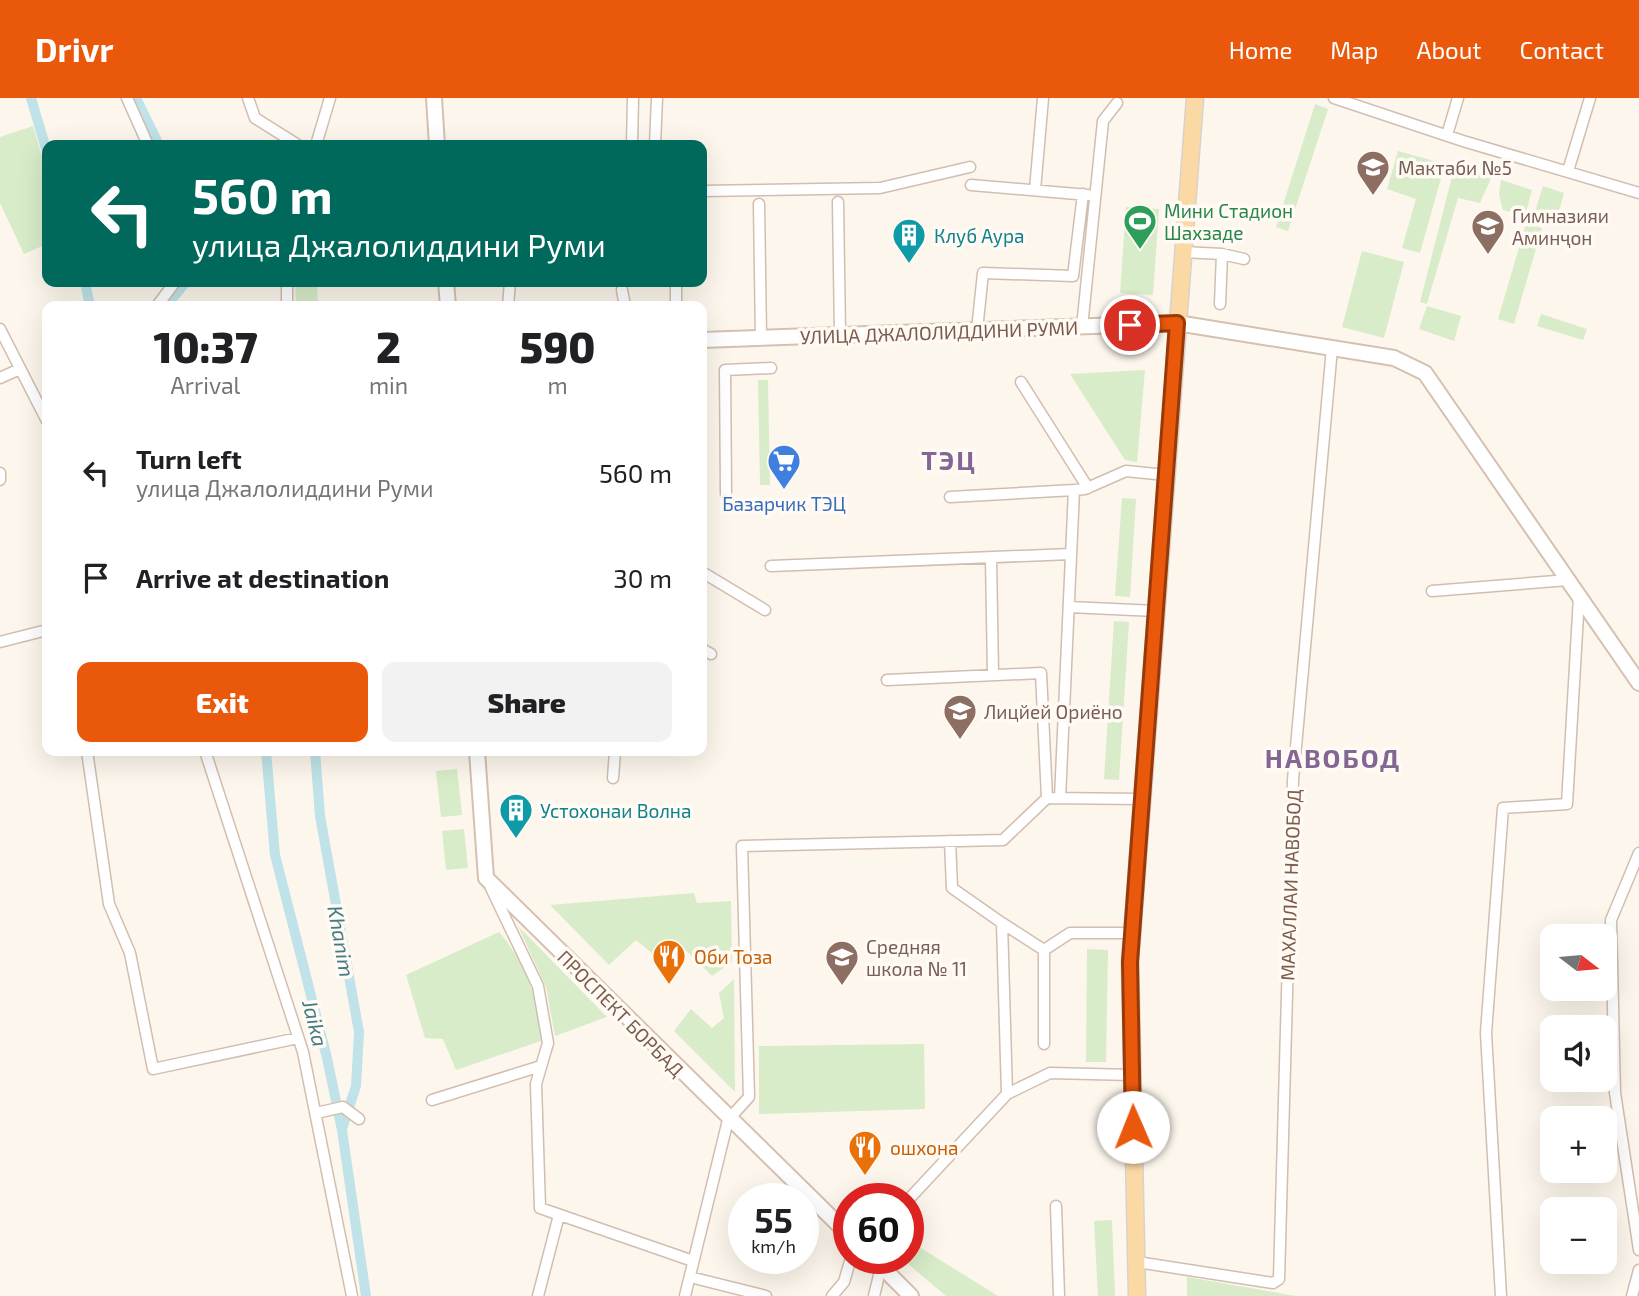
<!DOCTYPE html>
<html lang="en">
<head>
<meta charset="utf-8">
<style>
	body { margin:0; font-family:"Exo 2",sans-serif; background:#f2f2f2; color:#202124; height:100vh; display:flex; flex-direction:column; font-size:26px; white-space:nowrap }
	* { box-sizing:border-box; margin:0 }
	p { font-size:23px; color:#757577 }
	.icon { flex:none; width:38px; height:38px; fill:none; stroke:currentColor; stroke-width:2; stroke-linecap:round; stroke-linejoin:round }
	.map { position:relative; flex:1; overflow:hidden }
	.drawer { position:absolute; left:42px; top:203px; width:665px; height:455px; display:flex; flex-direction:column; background:#fff; border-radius:14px; box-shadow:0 7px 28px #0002 }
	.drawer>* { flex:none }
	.banner { position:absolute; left:42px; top:42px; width:665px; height:147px; border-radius:14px; box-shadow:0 7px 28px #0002; background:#00695c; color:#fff; overflow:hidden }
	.needle { width:46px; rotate:106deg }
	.tools { position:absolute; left:1540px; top:826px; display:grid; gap:14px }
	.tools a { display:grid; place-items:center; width:77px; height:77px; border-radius:14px; background:#fff; box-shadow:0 7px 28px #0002; font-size:35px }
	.speed { position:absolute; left:728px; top:1085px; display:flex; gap:14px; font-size:35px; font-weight:700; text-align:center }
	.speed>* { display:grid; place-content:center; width:91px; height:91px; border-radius:50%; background:#fff; box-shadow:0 7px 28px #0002; line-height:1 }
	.speed small { font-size:18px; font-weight:400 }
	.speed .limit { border:10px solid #d22; background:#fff; color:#111 }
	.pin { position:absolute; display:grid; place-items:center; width:60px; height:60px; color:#fff; margin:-30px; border:4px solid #fff; border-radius:50%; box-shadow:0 2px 7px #0007 }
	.me { position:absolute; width:77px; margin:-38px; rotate:359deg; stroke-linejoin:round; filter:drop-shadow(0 0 5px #0008) }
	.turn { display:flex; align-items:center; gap:24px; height:147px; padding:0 35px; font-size:32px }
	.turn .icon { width:91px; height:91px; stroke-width:2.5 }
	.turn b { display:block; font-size:49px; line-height:60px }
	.eta { display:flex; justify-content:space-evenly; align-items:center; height:119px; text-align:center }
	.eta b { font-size:42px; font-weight:800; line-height:49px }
	.button { display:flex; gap:14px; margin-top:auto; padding:14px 35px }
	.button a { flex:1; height:80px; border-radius:14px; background:#ea580c; color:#fff; font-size:28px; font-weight:800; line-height:80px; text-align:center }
	.button a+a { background:#f2f2f2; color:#202124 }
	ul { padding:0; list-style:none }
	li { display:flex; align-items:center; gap:21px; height:105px; padding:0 35px }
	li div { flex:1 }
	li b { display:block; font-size:26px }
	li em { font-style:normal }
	header { display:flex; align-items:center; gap:42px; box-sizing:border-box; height:98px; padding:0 35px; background:#ea580c; color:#fff }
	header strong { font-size:33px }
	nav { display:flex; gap:38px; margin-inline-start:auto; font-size:24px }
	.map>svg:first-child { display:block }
	.green { fill:#d8ecc9 }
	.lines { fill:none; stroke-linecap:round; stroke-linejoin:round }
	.canal { stroke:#bfe3e8; stroke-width:10 }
	.street-casing { stroke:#d1beb0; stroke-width:13 }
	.secondary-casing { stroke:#d6c0b0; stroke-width:18 }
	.primary-casing { stroke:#dad1cd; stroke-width:19 }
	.street { stroke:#fff; stroke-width:10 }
	.secondary { stroke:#fff; stroke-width:14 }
	.primary { stroke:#fbd9a5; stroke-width:16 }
	.route-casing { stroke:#983908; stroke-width:18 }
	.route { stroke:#ea580c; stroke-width:12 }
	.labels { text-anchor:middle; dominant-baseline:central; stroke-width:7; stroke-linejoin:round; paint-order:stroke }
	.education-label { font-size:19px; fill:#785e54; stroke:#fffaf3; text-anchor:start }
	.leisure-label { font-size:19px; fill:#27864d; stroke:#fffaf3; text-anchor:start }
	.culture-label { font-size:19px; fill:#0d838f; stroke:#fffaf3; text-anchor:start }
	.street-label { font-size:19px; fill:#7a5c4d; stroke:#fffaf3 }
	.shop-label { font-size:19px; fill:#366cbe; stroke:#fffaf3 }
	.food-label { font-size:19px; fill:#c56008; stroke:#fffaf3; text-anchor:start }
	.water-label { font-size:21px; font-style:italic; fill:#437c86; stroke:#fffaf3 }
	.district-label { font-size:26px; font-weight:bold; letter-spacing:2px; fill:#846695; stroke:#fffaf3 }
</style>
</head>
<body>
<header>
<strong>Drivr</strong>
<nav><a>Home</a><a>Map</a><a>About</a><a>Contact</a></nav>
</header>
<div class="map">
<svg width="1639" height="1198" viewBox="0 0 1639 1198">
	<rect width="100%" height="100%" fill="#fdf6ec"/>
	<path class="green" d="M1315 6 1328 11 1288 133 1276 129Z
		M33 28 47 75V146L24 156 0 105V39Z
		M1398 53 1445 66 1420 155 1402 150 1416 101 1387 91Z
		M1455 67 1491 80 1480 105 1458 100 1427 206 1420 204Z
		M1501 82 1532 92 1525 118 1503 112 1499 96Z
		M1543 88 1564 95 1555 127 1533 120Z
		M1126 109 1159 111 1153 197 1120 195Z
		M1526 126 1542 130 1514 226 1498 221Z
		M1362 153 1404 164 1384 240 1342 229Z
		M295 184H317L318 208H296Z
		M1427 208 1461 218 1454 243 1419 231Z
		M1541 216 1587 231 1583 242 1537 228Z
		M1145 272 1137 364 1125 362 1070 276Z
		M768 282 770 387H760L758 282Z
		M1122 400 1136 401 1130 499 1115 498Z
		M1114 523 1129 524 1119 682 1104 681Z
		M457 671 462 717 441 719 436 673Z
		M464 731 468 770 446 772 442 733Z
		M694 795 697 805 731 803 732 864 712 878 675 842 654 857 636 842 609 867 550 807Z
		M518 828 607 919 555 938 546 889Z
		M499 834C527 867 537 900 544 942L456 972 443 941 425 940 406 877Z
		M1087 851 1108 852 1106 964H1086Z
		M734 881 735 994 674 933 691 911 712 930 724 920 719 895Z
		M924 946 925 1011 759 1016V948Z
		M1112 1122 1115 1198H1098L1094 1123Z
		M908 1142 998 1198H946L901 1160H908Z
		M1187 1179 1296 1198H1187Z"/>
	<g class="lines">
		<path class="canal" d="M31 0 47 54
			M136 0 159 47
			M85 184 90 208
			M166 208 186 184
			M266 653 275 757 327 960 342 1032 366 1198
			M315 653 320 718 359 934 356 988 342 1031"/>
		<defs>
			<path id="street" d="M127 0 148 47
				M248 0 255 20 298 47
				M1334 0 1463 43 1639 95
				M1447 37 1458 0
				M316 47 330 0
				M632 47 633 0
				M655 47 657 0
				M1568 73 1590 0
				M971 87 1088 97
				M1035 92 1043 0
				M702 93 880 90 970 69
				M838 104 840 237
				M759 106 761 240
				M1183 154 1222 156 1244 161
				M287 184V208
				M676 184V208
				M622 192 625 208
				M1220 206 1222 156
				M157 208 175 184
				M508 208 510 184
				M1082 229 1103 23 1117 5
				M0 231 47 323
				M977 232 983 175 1073 178 1083 96
				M0 280 20 271
				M1021 284 1088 390
				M0 375V382
				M726 396 725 272 771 270
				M950 399 1074 392
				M991 460 993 577
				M771 468 1071 456
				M702 474 765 512
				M1432 493 1568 482
				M1069 509 1156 513
				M0 544 47 532
				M702 551 711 556
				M887 582 1041 575 1047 700
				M87 653 109 806 130 855 153 971 298 940
				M205 653 303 954 352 1198
				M613 680 615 653
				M1060 700 1074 392 1085 391 1126 373 1166 377
				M1639 755 1611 822 1615 995 1639 1152
				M491 790 538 888 548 945 536 986 540 1110 693 1163
				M1002 825 1044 852V946
				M1044 852 1070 835H1132
				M1007 996 1050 975 1132 977
				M432 1002 541 968
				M316 1015 343 1009 359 1021
				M908 1102 1007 996 1002 825 952 790 950 743
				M1056 1108 1059 1198
				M1137 1164 1273 1185 1279 1181 1293 682 1332 250
				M690 1179 766 1198
				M538 1198 559 1117
				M685 1198 728 1022 749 999 742 748 1003 742 1047 700 1142 701
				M832 1198 844 1184 851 1160
				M874 1198 881 1169
				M1501 1198 1486 935 1503 710 1567 706 1579 499
				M1632 1198 1639 1172"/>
			<path id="secondary" d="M434 0 437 47
				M446 184 448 208
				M702 242 1177 225 1394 260 1425 275 1639 585
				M477 653 486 780 849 1137
				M873 1160 911 1198"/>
			<path id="primary" d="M1137 1198 1130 864 1195 0"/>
		</defs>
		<use href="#street" class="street-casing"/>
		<use href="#secondary" class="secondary-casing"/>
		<use href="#primary" class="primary-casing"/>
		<use href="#street" class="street"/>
		<use href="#secondary" class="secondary"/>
		<use href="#primary" class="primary"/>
	</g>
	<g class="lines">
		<defs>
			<path id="route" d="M1130 227 1177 225 1130 864 1133 1029"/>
		</defs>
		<use href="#route" class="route-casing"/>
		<use href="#route" class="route"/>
	</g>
	<defs>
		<symbol id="school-pin" viewBox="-11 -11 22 30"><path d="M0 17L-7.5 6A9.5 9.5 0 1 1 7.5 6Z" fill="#8d6e63" stroke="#fffaf3"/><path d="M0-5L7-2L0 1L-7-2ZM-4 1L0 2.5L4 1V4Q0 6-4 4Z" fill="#fff"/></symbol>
		<symbol id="stadium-pin" viewBox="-11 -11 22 30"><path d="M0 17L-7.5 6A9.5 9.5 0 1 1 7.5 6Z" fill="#2e9e5b" stroke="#fffaf3"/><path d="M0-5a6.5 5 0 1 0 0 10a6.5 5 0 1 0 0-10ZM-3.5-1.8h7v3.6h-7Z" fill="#fff"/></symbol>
		<symbol id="building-pin" viewBox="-11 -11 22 30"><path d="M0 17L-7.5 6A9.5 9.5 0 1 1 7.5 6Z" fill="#0f9aa8" stroke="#fffaf3"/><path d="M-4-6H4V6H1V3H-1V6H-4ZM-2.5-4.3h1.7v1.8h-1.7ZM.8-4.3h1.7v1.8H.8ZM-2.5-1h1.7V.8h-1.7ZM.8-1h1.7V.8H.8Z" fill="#fff"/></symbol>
		<symbol id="supermarket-pin" viewBox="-11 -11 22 30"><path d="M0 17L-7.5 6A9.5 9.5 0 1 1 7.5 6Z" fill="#3f7fe0" stroke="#fffaf3"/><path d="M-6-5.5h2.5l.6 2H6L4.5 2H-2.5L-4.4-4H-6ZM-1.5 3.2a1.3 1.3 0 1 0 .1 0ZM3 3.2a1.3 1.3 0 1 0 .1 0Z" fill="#fff"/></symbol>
		<symbol id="restaurant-pin" viewBox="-11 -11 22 30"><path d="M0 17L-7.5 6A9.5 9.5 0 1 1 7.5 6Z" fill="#e8710a" stroke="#fffaf3"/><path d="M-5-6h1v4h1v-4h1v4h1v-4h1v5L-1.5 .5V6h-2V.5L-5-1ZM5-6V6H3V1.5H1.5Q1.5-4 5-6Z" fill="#fff"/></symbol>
	</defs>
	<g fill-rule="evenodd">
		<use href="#school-pin" x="1354" y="50" width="38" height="52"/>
		<use href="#stadium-pin" x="1121" y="104" width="38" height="52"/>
		<use href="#school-pin" x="1469" y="109" width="38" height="52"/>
		<use href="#building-pin" x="890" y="118" width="38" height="52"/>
		<use href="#supermarket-pin" x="765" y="344" width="38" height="52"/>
		<use href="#school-pin" x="941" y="594" width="38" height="52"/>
		<use href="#building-pin" x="497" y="693" width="38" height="52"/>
		<use href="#restaurant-pin" x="650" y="839" width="38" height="52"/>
		<use href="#school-pin" x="823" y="840" width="38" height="52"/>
		<use href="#restaurant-pin" x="846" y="1030" width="38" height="52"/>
	</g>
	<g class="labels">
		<g class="education-label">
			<text x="1398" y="69">Мактаби №5</text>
			<text x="1512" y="117">Гимназияи<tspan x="1512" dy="22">Аминҷон</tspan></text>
			<text x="984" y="613">Лицйей Ориёно</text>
			<text x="866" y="848">Средняя<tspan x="866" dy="22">школа № 11</tspan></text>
		</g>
		<g class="leisure-label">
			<text x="1164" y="112">Мини Стадион<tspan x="1164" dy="22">Шахзаде</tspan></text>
		</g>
		<g class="culture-label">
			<text x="934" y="137">Клуб Аура</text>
			<text x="540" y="712">Устохонаи Волна</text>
		</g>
		<g class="street-label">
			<text transform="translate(939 234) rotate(-2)">УЛИЦА ДЖАЛОЛИДДИНИ РУМИ</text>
			<text transform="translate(1290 787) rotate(-88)">МАХАЛЛАИ НАВОБОД</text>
			<text transform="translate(621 915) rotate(45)">ПРОСПЕКТ БОРБАД</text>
		</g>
		<g class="shop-label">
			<text x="784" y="405">Базарчик ТЭЦ</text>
		</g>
		<g class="food-label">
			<text x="694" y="858">Оби Тоза</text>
			<text x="890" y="1049">ошхона</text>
		</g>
		<g class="water-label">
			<text transform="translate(342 843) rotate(80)">Khanim</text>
			<text transform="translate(316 925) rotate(76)">Jaika</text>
		</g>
		<g class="district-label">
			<text x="949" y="361">ТЭЦ</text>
			<text x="1333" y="659">НАВОБОД</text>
		</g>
	</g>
</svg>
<div class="tools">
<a><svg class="needle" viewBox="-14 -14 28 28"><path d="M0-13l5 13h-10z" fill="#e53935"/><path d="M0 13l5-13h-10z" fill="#757577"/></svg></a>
<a><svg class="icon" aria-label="sound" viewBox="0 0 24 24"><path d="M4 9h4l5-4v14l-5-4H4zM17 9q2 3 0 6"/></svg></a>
<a>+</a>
<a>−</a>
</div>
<div class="speed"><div>55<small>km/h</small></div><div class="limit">60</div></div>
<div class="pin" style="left:1130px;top:227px;background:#d93025"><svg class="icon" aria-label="arrive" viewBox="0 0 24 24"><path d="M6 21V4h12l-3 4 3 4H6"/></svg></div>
<svg class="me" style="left:1133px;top:1029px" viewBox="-20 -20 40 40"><circle r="19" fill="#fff"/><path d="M0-13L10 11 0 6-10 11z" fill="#ea580c"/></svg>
<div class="banner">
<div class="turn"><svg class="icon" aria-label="left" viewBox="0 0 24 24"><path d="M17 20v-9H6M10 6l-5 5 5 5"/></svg><div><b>560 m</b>улица Джалолиддини Руми</div></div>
</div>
<section class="drawer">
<div class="eta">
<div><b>10:37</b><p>Arrival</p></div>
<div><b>2</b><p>min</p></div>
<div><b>590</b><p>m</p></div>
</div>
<ul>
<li><svg class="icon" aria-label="left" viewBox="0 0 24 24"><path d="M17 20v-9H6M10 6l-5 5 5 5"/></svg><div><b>Turn left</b><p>улица Джалолиддини Руми</p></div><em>560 m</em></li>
<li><svg class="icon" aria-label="arrive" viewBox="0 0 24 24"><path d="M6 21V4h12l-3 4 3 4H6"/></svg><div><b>Arrive at destination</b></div><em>30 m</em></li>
</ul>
<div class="button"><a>Exit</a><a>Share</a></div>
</section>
</div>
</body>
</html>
